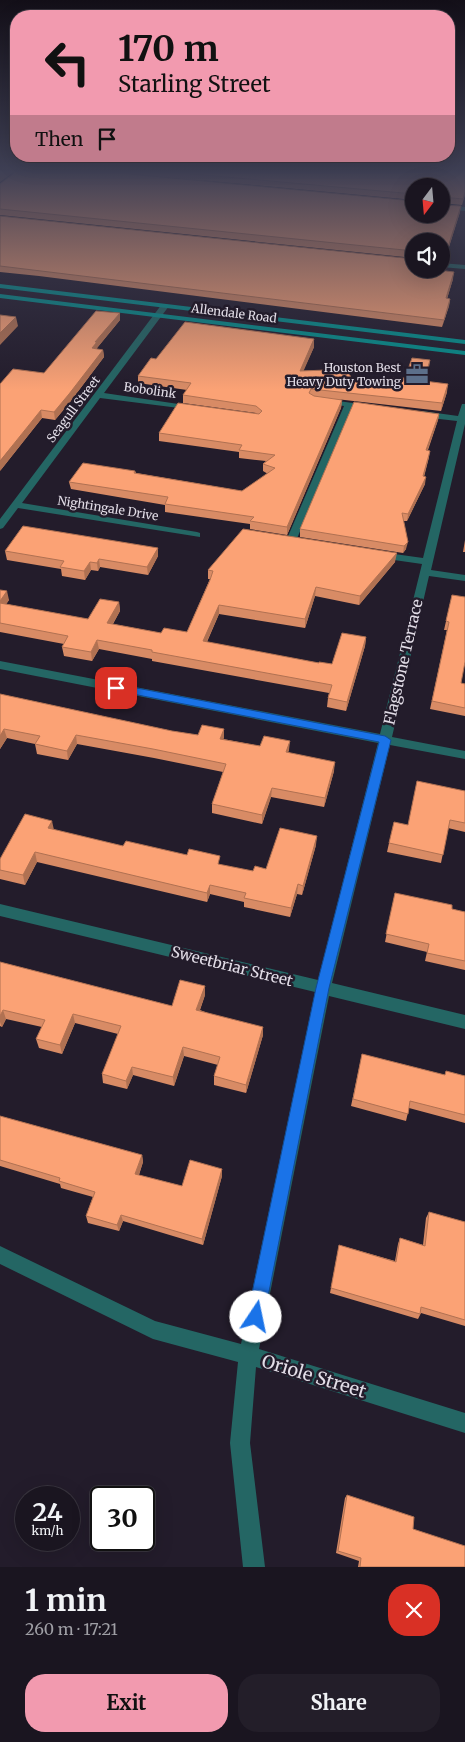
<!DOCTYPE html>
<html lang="en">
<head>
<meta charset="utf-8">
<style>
	body { margin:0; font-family:Merriweather,serif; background:#231e29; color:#f1f3f6; height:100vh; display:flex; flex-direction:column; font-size:19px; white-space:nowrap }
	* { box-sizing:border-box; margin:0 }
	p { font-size:16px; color:#9f9fa5 }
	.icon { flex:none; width:28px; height:28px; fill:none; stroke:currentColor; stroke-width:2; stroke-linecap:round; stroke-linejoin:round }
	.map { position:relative; height:1567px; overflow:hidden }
	.side { display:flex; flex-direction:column; background:#1a1520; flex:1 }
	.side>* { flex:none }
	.guide { position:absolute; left:10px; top:10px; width:445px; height:152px; border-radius:20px; box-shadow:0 5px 20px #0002,0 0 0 1px #38343e; background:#f29aaf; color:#111; overflow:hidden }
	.needle { width:32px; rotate:196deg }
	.tools { position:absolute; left:405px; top:178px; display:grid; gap:10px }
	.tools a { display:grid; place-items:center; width:45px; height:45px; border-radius:50%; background:#1a1520; box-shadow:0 5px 20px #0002,0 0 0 1px #38343e; font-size:25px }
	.speed { position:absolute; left:15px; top:1486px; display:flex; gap:10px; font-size:25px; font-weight:700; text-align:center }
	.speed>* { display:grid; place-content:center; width:65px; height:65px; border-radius:50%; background:#1a1520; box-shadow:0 5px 20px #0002,0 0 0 1px #38343e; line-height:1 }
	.speed small { font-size:12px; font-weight:400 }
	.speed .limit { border:2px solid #111; border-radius:8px; background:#fff; color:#111 }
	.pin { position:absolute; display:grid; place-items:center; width:42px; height:42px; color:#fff; margin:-21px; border-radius:10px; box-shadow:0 2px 8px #0006 }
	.me { position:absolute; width:55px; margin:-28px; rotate:11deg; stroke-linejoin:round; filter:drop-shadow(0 0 4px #0008) }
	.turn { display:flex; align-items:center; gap:18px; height:105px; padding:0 25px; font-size:22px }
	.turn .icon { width:65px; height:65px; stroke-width:2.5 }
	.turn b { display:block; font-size:35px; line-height:42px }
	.then { display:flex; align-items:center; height:48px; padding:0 25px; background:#0003; gap:10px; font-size:19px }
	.round { display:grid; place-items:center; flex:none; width:52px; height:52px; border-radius:20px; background:#231e29 }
	.headline { display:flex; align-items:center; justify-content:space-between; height:85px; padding:0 25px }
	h1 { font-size:30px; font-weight:700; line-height:38px }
	.action { display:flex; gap:10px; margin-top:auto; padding:10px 25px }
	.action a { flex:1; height:58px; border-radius:20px; background:#f29aaf; color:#111; font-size:20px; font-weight:700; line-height:58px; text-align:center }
	.action a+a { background:#231e29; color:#f1f3f6 }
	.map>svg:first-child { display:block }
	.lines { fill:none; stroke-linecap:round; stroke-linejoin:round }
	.minor { fill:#246664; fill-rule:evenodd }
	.secondary { fill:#058e8b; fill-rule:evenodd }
	.wall { fill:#d88b65; fill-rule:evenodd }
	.shaded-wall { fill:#b07152 }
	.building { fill:#fba275; stroke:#b07152 }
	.route { fill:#1a73e8; stroke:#114b97 }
	.labels { text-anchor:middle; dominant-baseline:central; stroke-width:5; stroke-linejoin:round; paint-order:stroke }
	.far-street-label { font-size:12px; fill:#e2dde7; stroke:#231c2b }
	.far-poi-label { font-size:12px; fill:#e2dde7; stroke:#231c2b; text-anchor:end }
	.street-label { font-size:15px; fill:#e2dde7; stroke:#231c2b }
	.near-street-label { font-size:18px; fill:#e2dde7; stroke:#231c2b }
</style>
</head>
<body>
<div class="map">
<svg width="465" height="1567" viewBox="0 0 465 1567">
	<rect width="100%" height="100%" fill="#231c2b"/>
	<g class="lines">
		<path class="minor" d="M441 205 465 207V211L441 209Z
			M441 263 465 265V269L441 267Z
			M162 304 169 306 104 393 192 406H195V410L100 398 22 503 197 532 200 533V537L18 508 3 528 0 529V519Z
			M323 399 368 405 372 407 368 409 352 407 296 541 291 544 286 541 344 406 323 403Z
			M462 404H465V424L431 570 465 575V581L429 576 392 737 465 751V759L390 745 332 983 465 1015V1029L329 996 259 1349 465 1413V1433L256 1367 250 1443 265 1567H243L230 1443 238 1362 153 1339 0 1264V1246L155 1321 241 1344 315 992 0 916V904L318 980 378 743 0 669V661L380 734 422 564 380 558 375 555 380 552 423 558 457 421 422 417 418 414 422 411 458 416Z"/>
		<path class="secondary" d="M0 284 465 340V344L0 288Z
			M0 294 465 351V355L0 298Z"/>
	</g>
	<path class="wall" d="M17 171H465V195L462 205 441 203 442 205 460 212 448 250 444 261 442 262 441 266V241H414V258L0 215V184ZM199 180 414 200V186L441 214Z
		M0 216 440 270 453 279 447 299H450L449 306 442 327 39 276 0 272Z
		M120 313V320L97 348V349L103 350 104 357 70 402 55 420 42 418 0 471 44 373Z
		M314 347 303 371 329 373 352 380 390 381V378H405L429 368 425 381 447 392 441 411 336 399 342 400 341 408 287 535 250 529V524L165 512V505L71 489 69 482 135 471 136 473 242 491 268 474 263 471V464L266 461 239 458V452L159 441V433L257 414 256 413 183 403V395L187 390 138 383V376L156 359Z
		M439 414 438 420 428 450 429 457 424 477 425 484 407 521H403L406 549 403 553 300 537V529Z
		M465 540V552H463Z
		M5 551 158 556 148 575 100 567 98 571 91 570 85 580 62 576 61 569 7 560Z
		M395 562 359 605 315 596 305 628 219 614 207 642 319 663 332 664 366 637 365 646 346 711 327 707 328 698 329 693 152 661V659L99 649 92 661 64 656 62 647 64 644 0 632V590L9 600 6 604 88 619 119 602 120 611 113 624 161 633 187 632 210 579H208V570Z
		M452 595 461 683 465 684V716L430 709 447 630H444Z
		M0 694 172 731 198 735 224 729 223 739 260 746 289 750 288 752 334 771 324 807 271 797 262 824 212 813V804L223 772 154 758 77 744 68 760 37 754 35 744 7 738 0 749Z
		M465 791V832L448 828 441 863 387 852 389 843 408 825Z
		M54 830 123 846 253 871 266 869 316 845 302 895 297 894 290 917 244 907V902L210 894 207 902 37 862 25 885 0 879V859Z
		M395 893 452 909 465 912V970L425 961 427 952 385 942Z
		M0 962 172 1006 205 995 200 1010 263 1035 246 1093 214 1085V1076L218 1065 184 1056 174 1086 133 1075 127 1089 103 1083 102 1074 118 1034 75 1023 62 1054 39 1048 36 1039 42 1027 6 1019 2 1027 0 1026Z
		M362 1054 445 1075 446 1071 465 1076V1123L409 1108 406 1121 351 1106Z
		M0 1116 142 1155 143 1162 139 1175 182 1186 222 1169V1176L203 1245 123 1221 119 1231 88 1223 86 1216 93 1197 61 1188 60 1184 0 1166Z
		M429 1212 465 1222V1326L421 1313 418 1319 330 1293 339 1245 395 1261 398 1244 400 1238 423 1245 426 1218Z
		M347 1495 413 1529 465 1567H358L359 1561 336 1553 345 1498Z"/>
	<path class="shaded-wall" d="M6 171H15L0 182V175Z
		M461 206 460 212 448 250 444 261 441 262V256Z
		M454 272 453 279 445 305 446 298Z
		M450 299 449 306 442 327Z
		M120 313V320L97 348V350L92 348 95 342Z
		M16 317 18 326 0 345V333Z
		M314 339V347L300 379V371Z
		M103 350 104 357 70 402 55 420 54 412Z
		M430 360 429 368 423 389 424 381Z
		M448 384 447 392 441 411 442 403Z
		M342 400 341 408 287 535V527Z
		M41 410 42 418 0 471V461Z
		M439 414 438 420 425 457 426 450Z
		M430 451 429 457 422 483 423 476Z
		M426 477 425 484 407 521 408 514Z
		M408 542 406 549 403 553 404 546Z
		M158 548V556L148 575 147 567Z
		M397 553 395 562 359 605 360 596Z
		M99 559 100 567 98 571 97 563Z
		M90 562 91 570 85 580 84 571Z
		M316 587 315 596 305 628V619Z
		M7 591 9 600 1 612 0 601Z
		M119 602 120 611 108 632 107 623Z
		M219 605V614L203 650V641Z
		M366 637 365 646 346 711 347 702Z
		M97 640 99 649 92 661 91 652Z
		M4 729 7 738 0 749V736Z
		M224 729V738L220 748V739Z
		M76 735 77 744 68 760 67 751Z
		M290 741 289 750 285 761 286 752Z
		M335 762 334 771 324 807 325 798Z
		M272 788 271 797 262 824V815Z
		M52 821 54 830 48 828Z
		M317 836 316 845 302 895 303 886Z
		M35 852 37 862 25 885 23 875Z
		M298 884 297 894 290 917 291 908Z
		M210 885V894L207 902V893Z
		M205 986V995L197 1018 196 1010Z
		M3 1010 6 1019 2 1027 0 1022V1016Z
		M73 1014 75 1023 62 1054 60 1045Z
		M263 1027V1035L246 1093V1085Z
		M183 1047 184 1056 174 1086 173 1077Z
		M132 1067 133 1075 127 1089 126 1081Z
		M142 1155 143 1162 137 1180 135 1174Z
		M222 1169V1176L203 1245 202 1239Z
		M121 1215 123 1221 119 1231 117 1225Z"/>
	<path class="building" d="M0 171H6L0 175Z
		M17 171H98L414 201V214H441V203L442 205 461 206 449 244 445 255 441 256V241H414V251L0 209V184Z
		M160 171H465V192L463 199 442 197 441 198V186H414V194Z
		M0 216 414 259V269H439L438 270 454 272 446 298 450 299 444 320 0 266Z
		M96 311 120 313 95 342H97L92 348 103 350 69 394 54 412 41 410 0 461V384L13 369 44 373Z
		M0 315 16 317 0 333Z
		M185 322 314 339 300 371 327 370 329 373 348 371 352 380 391 381 390 378H405L412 358 430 360 424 381 448 384 442 403 311 389 309 393 314 396 342 400 287 527 250 521 254 517 165 504 168 497 69 482 83 463 135 471 134 473 242 491 275 468 263 464 275 455 239 450 242 445 159 433 178 403 259 414 262 411 256 406 183 395 191 383 138 376 151 358 156 359Z
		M354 402 439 414 426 450 430 451 423 476 426 477 408 514 402 513 408 542 404 546 300 529Z
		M23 526 158 548 147 567 99 559 97 563 90 562 84 571 60 567 64 561 5 551Z
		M243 529 397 553 360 596 316 587 305 619 219 605 203 641 319 663V662L332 664 342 633 366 637 347 702 328 698 332 685 152 652V650L97 640 91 652 62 647 68 636 0 623V603L88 619 100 599 119 602 107 623 161 633 164 628 187 632 210 580 213 571 208 570Z
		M0 590 7 591 0 601Z
		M452 595 465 597V662L461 683 465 684V708L432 701 449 622 446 621Z
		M0 694 172 731 198 735 202 725 224 729 220 739 260 746 264 736 290 741 286 752 335 762 325 798 272 788 262 815 212 804 226 764 153 749 76 735 67 751 35 744 40 736 4 729 0 736Z
		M417 781 465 791V823L450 820 443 855 389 843 394 822 408 825Z
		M25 814 52 821 48 828 123 846 126 841 187 855 189 849 220 856 218 864 253 871 255 866 266 869 280 828 317 836 303 886 298 884 291 908 244 898 246 893 210 885 207 893 35 852 23 875 0 870V859Z
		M395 893 452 905V909L465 912V961L427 953 429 944 386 934Z
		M0 962 172 1006 180 980 205 986 196 1010 263 1027 246 1085 214 1076 220 1057 183 1047 173 1077 132 1067 126 1081 102 1074 121 1026 73 1014 60 1045 36 1039 45 1020 3 1010 0 1016Z
		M362 1054 445 1075 446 1071 465 1076V1115L410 1101 408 1114 353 1099Z
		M0 1116 142 1155 135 1174 182 1186 190 1160 222 1169 202 1239 121 1215 117 1225 86 1216 95 1192 59 1181 60 1178 0 1160Z
		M429 1212 465 1222V1320L421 1307 420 1314 331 1288 339 1245 396 1262 400 1238 425 1246Z
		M347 1495 414 1517 413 1529 465 1546V1567H360L361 1558 338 1551Z"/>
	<linearGradient id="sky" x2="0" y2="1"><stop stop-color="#130f18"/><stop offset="0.44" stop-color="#3f4055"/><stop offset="1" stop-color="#3f4055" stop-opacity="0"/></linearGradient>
	<rect width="465" height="390" fill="url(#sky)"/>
	<path class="route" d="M116 684 385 736 391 740 329 988 264 1317 261 1323 256 1325 250 1323 247 1317 316 988 379 742 112 690 110 688 112 685Z"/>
	<defs>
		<symbol id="office-bare" viewBox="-9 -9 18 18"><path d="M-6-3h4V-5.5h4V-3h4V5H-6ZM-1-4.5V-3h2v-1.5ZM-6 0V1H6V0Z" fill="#5c6f8a" stroke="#231c2b" stroke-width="2.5" paint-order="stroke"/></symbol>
	</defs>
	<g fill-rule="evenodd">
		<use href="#office-bare" x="401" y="358" width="32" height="32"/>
	</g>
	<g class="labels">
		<g class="far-street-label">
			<text transform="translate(234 313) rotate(7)">Allendale Road</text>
			<text transform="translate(150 390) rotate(8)">Bobolink</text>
			<text transform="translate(73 409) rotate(-53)">Seagull Street</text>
			<text transform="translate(108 508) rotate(9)">Nightingale Drive</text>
		</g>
		<g class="far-poi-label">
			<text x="401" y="367">Houston Best<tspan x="401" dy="14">Heavy Duty Towing</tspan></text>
		</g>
		<g class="street-label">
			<text transform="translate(403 662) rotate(-77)">Flagstone Terrace</text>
			<text transform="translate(232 966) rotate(14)">Sweetbriar Street</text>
		</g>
		<g class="near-street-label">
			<text transform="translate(314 1376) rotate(17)">Oriole Street</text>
		</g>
	</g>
</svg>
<div class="tools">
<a><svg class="needle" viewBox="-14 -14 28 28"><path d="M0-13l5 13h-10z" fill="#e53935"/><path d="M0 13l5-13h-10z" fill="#9f9fa5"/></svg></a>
<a><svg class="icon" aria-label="sound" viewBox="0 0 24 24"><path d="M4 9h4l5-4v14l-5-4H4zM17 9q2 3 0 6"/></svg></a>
</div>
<div class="speed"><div>24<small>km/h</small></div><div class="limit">30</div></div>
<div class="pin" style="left:116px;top:688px;background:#d93025"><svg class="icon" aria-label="arrive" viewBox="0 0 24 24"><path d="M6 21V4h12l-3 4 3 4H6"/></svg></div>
<svg class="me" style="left:256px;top:1317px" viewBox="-20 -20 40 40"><circle r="19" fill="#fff"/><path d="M0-13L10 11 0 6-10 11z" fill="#1a73e8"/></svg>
<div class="guide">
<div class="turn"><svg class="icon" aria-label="left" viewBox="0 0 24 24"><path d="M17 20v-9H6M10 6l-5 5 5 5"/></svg><div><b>170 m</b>Starling Street</div></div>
<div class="then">Then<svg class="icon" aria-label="arrive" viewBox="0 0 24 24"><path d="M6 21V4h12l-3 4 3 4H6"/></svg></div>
</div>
</div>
<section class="side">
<div class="headline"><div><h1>1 min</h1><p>260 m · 17:21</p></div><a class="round" style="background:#d93025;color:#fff"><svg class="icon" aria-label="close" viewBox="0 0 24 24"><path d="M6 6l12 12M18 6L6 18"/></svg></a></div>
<div class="action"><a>Exit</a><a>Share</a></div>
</section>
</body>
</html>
